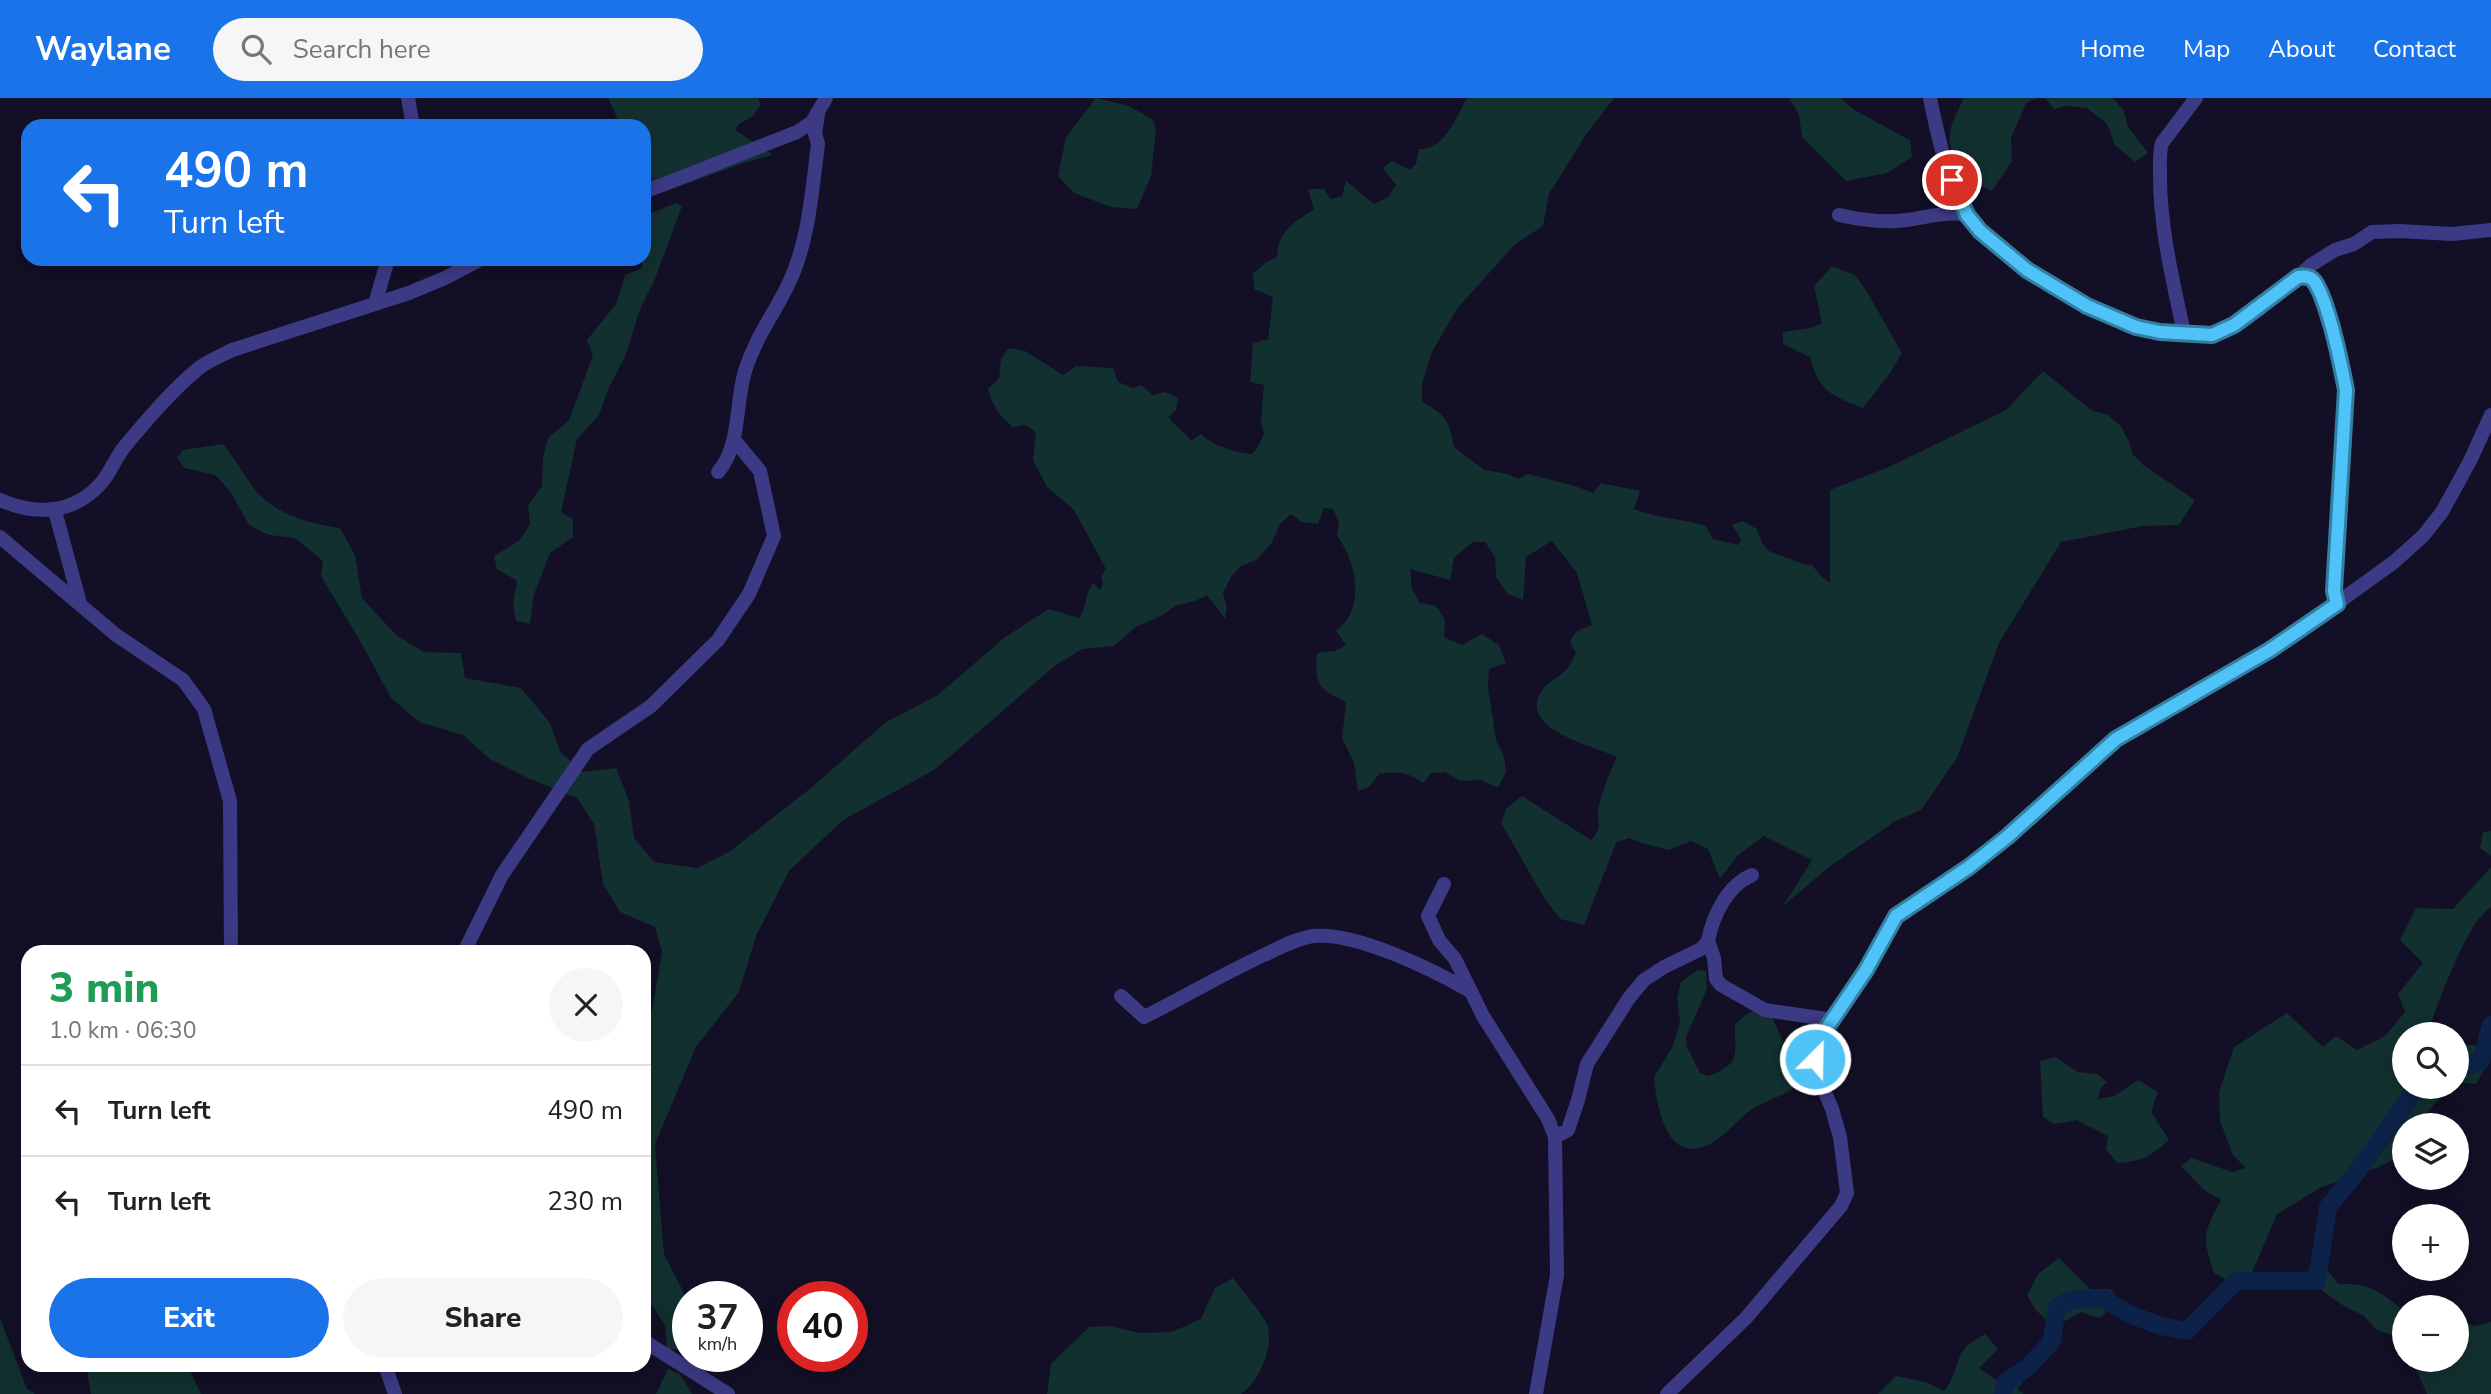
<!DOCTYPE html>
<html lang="en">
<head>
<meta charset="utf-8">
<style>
	body { margin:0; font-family:"Nunito Sans",sans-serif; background:#f6f6f6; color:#222; height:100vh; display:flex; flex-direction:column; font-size:26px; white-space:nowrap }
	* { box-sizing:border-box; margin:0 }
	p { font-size:23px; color:#767676 }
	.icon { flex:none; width:38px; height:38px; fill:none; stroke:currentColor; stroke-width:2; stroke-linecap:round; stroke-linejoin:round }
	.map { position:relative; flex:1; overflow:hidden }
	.panel { position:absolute; left:21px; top:847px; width:630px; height:427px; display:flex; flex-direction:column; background:#fff; border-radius:21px; box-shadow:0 4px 18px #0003 }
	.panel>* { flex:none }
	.guide { position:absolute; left:21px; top:21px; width:630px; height:147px; border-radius:21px; box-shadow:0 4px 18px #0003; background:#1a73e8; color:#fff; overflow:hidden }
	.tools { position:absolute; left:2392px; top:924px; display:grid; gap:14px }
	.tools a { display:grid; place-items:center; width:77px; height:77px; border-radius:50%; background:#fff; box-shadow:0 4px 18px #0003; font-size:35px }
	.speed { position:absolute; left:672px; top:1183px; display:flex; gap:14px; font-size:35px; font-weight:700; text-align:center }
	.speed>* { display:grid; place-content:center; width:91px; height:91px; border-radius:50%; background:#fff; box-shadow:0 4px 18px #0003; line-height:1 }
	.speed small { font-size:18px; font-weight:400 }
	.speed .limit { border:10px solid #d22; background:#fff; color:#111 }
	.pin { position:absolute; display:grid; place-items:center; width:60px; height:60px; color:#fff; margin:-30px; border:4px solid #fff; border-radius:50%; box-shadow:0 2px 7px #0007 }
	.me { position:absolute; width:77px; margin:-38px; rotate:23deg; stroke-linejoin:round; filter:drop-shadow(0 0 5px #0008) }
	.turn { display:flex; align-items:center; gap:24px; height:147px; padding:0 28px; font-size:32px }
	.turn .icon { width:91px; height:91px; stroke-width:2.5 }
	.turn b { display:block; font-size:49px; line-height:60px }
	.round { display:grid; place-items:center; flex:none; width:74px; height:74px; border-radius:37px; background:#f6f6f6 }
	.overview { display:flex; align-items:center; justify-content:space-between; height:119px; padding:0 28px }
	h1 { font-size:42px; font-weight:800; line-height:52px; color:#1e9e55 }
	.button { display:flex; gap:14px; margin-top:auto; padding:14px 28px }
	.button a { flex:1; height:80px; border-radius:42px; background:#1a73e8; color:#fff; font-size:28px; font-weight:800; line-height:80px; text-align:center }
	.button a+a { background:#f6f6f6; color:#222 }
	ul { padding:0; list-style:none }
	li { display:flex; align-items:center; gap:21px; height:91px; padding:0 28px; border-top:2px solid #e0e0e0 }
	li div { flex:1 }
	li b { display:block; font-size:26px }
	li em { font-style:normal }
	header { display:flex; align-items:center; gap:42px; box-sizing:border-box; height:98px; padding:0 35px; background:#1a73e8; color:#fff }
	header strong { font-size:33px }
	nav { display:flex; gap:38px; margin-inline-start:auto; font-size:24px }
	.search { width:490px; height:63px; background:#f6f6f6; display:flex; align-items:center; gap:18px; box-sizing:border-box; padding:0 24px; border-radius:38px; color:#767676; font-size:26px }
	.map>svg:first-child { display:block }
	.green { fill:#12302f }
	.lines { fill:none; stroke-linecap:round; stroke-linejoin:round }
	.river { stroke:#0c2248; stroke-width:18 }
	.minor { stroke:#3d3a85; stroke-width:14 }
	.route-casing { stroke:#337fa1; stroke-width:18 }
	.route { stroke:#4fc3f7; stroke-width:12 }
</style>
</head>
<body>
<header>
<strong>Waylane</strong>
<div class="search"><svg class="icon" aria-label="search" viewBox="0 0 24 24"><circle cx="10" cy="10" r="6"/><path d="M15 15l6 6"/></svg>Search here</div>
<nav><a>Home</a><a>Map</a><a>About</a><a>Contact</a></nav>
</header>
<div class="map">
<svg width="2491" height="1296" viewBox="0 0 2491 1296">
	<rect width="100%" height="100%" fill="#130f26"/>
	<path class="green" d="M608 0H758L761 7 752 19 739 26 735 32 773 57C731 67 693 85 651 98L648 91V75L644 66V28H621Z
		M1096 0 1129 8 1152 21 1156 31 1151 78 1137 111 1111 109 1074 95 1058 78 1066 39Z
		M1467 0H1614L1585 38 1549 96 1543 128 1514 147 1456 212 1432 254 1422 286V304C1447 318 1449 322 1454 349L1484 372 1508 376 1518 381 1528 376 1575 388 1593 395 1601 385 1640 393 1634 411C1658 421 1682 420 1706 428L1713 441 1738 447 1741 441 1732 427 1742 423 1757 431 1762 445 1769 453 1803 466 1812 467 1822 479 1830 485V392L1891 368 2006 312 2043 273 2091 312 2108 317 2121 328 2130 346 2132 355 2143 367 2195 402 2179 427 2143 428 2061 444 1999 545 1957 660 1921 712 1894 724 1829 769 1783 808 1812 762 1764 738 1737 758 1720 781 1708 751 1691 743 1669 752 1645 746 1629 740 1616 745 1584 827 1560 821 1543 798 1501 725 1506 711 1522 698 1591 742C1606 726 1594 722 1599 707 1603 691 1610 674 1617 659 1594 648 1514 631 1543 591 1549 583 1557 580 1564 574 1569 570 1573 561 1576 555L1570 543 1577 533 1592 527 1577 475 1552 443 1526 459 1523 502 1508 496 1496 479 1495 459 1485 444H1473L1454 460 1450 482 1410 471 1412 491 1420 505 1436 508 1445 522 1444 539 1462 547 1482 536 1499 547 1506 565 1489 571 1488 589 1496 642 1504 659 1506 674 1498 690 1481 682 1461 683 1445 674 1431 675 1423 685C1408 674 1397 673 1379 676L1369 689 1358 693 1354 665 1342 640 1346 604C1319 591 1314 587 1317 555L1335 553 1346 547 1336 533C1366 511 1357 464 1337 438L1339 424 1333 411 1324 410 1318 426 1302 424 1291 416 1280 426 1271 446 1256 462 1241 468 1231 479 1223 495 1227 510 1225 521 1207 497 1195 503 1175 508 1163 517 1136 529 1114 548 1082 551 1056 567 934 672 843 722 789 773 756 838 739 894 696 949 655 1046 664 1156 682 1191 688 1209V1222L679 1252 667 1251 665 1228 644 1194V935L651 917 662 854 655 829 620 814 603 786 594 726 577 700 528 680 490 661 463 637 419 624 391 600 359 541 321 478 323 463 295 440 269 437 249 427 230 393 215 377 184 370 177 360 183 352 223 346C235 361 244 377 255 392 275 416 310 426 340 430L355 457 362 500 396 537 424 554 461 555 465 580 521 590 550 625 561 655 583 674 616 670 629 703 634 740 654 764 697 770 729 754 811 690 886 624 938 597 1005 539 1049 511 1079 520C1088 508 1084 497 1093 485L1100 492 1103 485 1101 478 1106 471 1074 412 1047 389 1033 362 1036 334 1026 327 1013 329C1000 318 992 308 988 291L999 280 1001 261 1009 250 1025 253 1063 277 1076 268 1113 270 1118 284 1133 290 1141 287 1153 297 1165 294 1178 300 1176 312 1169 319C1175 329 1185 334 1191 343L1201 336C1211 347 1237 355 1251 356L1256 352 1264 336 1261 322 1264 287 1250 284 1253 245 1268 241 1273 199 1254 191 1253 176 1265 165 1277 159C1279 131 1293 126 1314 111L1308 91H1324L1331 101 1342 98 1346 83 1374 106 1388 99 1396 87 1383 70 1392 63 1410 72 1416 66 1419 51C1445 52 1456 19 1467 0Z
		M1789 0H1841L1854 12 1910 42 1912 59 1887 75 1846 83 1802 39 1799 16Z
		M1964 0H2037L2026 5 2011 40 2012 63 1992 93C1966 82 1942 57 1952 26 1955 17 1960 9 1964 0Z
		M2045 0H2113L2124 13 2128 29 2148 55 2135 64 2115 47 2107 26 2087 10 2065 8 2054 11Z
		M676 105 682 108 655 181 640 211 625 259 609 289 599 317 577 341 561 414 573 421V439L550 455 534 496 530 526 516 523 513 506 517 483 497 471 494 458 520 442 530 426 528 407 542 388 543 359 548 340 569 322 593 257 587 242 616 206 625 177 642 170 644 118Z
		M1832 168 1855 177 1866 192 1902 255 1890 275 1863 310C1831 297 1819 294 1810 259L1783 246V234L1811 230 1822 225 1814 188Z
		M2491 733V758L2480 750 2483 734Z
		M2491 769V809C2465 826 2439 905 2427 936H2404V989H2448L2427 1015 2422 1027H2404V1056L2379 1069 2322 1089 2277 1116 2252 1175 2236 1187 2214 1175C2202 1139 2203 1135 2221 1102L2203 1091 2181 1068 2191 1060 2232 1074 2246 1070 2233 1057 2220 1023 2219 994 2234 949 2287 915 2323 949 2336 938 2357 952 2385 938 2405 914 2398 896 2423 865 2400 842 2416 810 2453 811Z
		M1697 872 1706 873 1707 891 1686 939 1687 949 1700 975 1709 978C1741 965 1735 959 1735 927 1747 914 1752 910 1770 915L1782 941 1804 969 1807 978C1788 999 1774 998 1752 1011 1739 1020 1729 1034 1715 1043 1668 1072 1657 1013 1654 979L1672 950 1680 924 1677 901 1681 884Z
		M2466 947H2482L2487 967 2476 986 2457 984V949Z
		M2055 959 2078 974 2097 976 2107 984 2101 990 2097 1001 2114 998 2138 982 2158 994 2151 1014 2169 1042C2151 1058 2141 1064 2117 1065L2106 1051 2108 1038 2077 1022 2054 1026 2043 1019 2040 963Z
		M2059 1160 2090 1191H2110L2115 1196 2103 1218 2098 1220 2082 1214 2065 1223H2047L2035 1211 2027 1197 2038 1176Z
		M2317 1165 2327 1172 2338 1186C2372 1185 2379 1193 2404 1213V1247L2401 1240 2377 1232 2364 1218 2339 1205 2315 1187 2308 1170Z
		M1233 1180C1240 1190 1266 1220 1268 1229 1273 1251 1259 1284 1241 1296H1047L1051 1266 1089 1229 1110 1228 1140 1235 1172 1234 1201 1221 1215 1190Z
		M0 1220 27 1291 35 1296H0Z
		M2457 1222 2474 1228 2491 1224V1296H2427L2412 1262H2457Z
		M1985 1236 1998 1251 1979 1270 1998 1283 2032 1258 2037 1268 2017 1291 2024 1296H1878L1896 1278 1925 1284 1944 1293C1956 1280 1955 1261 1967 1248 1972 1243 1979 1240 1985 1236Z
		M86 1267H187L201 1296H91Z
		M668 1271 680 1276 692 1296H656Z"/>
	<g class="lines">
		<path class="river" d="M2457 970 2481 963 2491 927
			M2003 1296 2006 1284 2028 1269 2052 1243 2057 1209 2072 1202 2102 1200 2131 1217 2161 1228 2187 1233 2236 1183H2317L2328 1109 2357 1074 2409 1001 2415 989"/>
		<path class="minor" d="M408 0 413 28
			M1930 0C1938 39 1947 81 1967 116 1993 159 2089 215 2137 229 2153 234 2168 233 2184 235 2193 236 2202 238 2210 237 2239 232 2277 197 2298 179H2309L2318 192 2340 260 2346 292 2334 493 2337 506
			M644 94 797 34 812 24 826 0
			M1839 117C1857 121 1876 124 1895 123 1920 122 1942 112 1967 117
			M2298 179 2311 167 2335 152 2354 146 2372 134 2399 133 2452 136 2491 132
			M375 206 388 161
			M2184 235C2173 183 2160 131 2160 78 2160 67 2159 55 2162 45L2196 0
			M718 374C741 348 735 306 745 273 756 238 773 218 788 187 809 144 812 92 818 46L815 36 818 16
			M0 402C36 418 75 416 102 384 111 373 116 359 125 348 147 322 172 292 199 270 208 263 221 258 232 252L409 195 445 180 481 161
			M55 413 80 505
			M0 439 116 537 183 582 204 611 230 703 231 854
			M1444 786 1428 818 1439 842 1455 861 1483 918 1548 1021 1555 1039 1557 1177 1536 1296
			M1708 843C1713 817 1727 788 1752 777
			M464 854 502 777 588 651 651 608 718 542 749 496 774 438 760 373 735 343
			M1121 898 1144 919C1184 899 1223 876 1264 857 1279 850 1297 840 1314 838 1357 834 1433 872 1470 893
			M1555 1039 1568 1032 1578 1002 1587 966 1629 900 1644 882 1664 869 1701 851 1708 843 1714 860 1716 881 1721 887 1765 912 1833 922
			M644 1243 728 1296
			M385 1267 395 1296
			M1667 1296 1746 1220 1841 1108 1847 1095 1840 1039 1832 1011 1816 973V952L1822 937 1866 872 1896 818 1969 769 2026 724 2116 641 2282 545 2394 464 2423 438 2442 414 2470 363 2491 317"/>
	</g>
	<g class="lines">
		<defs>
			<path id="route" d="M1815 961 1816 952 1822 937 1866 872 1896 818 1969 769 2007 739 2116 641 2270 552 2337 506 2334 493 2346 292C2341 266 2329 204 2314 183 2310 178 2304 178 2298 179L2234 227 2212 237 2160 234 2136 229 2087 208 2027 172 1980 133 1967 117 1952 82"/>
		</defs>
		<use href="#route" class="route-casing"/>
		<use href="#route" class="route"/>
	</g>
</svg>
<div class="tools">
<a><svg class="icon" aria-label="search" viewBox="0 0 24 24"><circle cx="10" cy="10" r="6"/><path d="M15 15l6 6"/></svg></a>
<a><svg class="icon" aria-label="layers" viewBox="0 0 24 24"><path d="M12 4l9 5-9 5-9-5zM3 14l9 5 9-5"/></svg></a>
<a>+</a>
<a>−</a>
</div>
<div class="speed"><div>37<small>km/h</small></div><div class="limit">40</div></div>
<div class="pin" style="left:1952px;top:82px;background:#d93025"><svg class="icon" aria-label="arrive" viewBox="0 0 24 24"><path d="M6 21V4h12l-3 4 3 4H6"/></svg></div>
<svg class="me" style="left:1815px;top:961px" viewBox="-20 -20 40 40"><circle r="17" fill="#4fc3f7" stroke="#fff" stroke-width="3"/><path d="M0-11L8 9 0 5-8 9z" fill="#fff"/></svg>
<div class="guide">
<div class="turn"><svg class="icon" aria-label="left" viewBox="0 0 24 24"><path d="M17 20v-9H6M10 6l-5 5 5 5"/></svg><div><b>490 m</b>Turn left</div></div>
</div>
<section class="panel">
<div class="overview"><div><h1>3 min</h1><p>1.0 km · 06:30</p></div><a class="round"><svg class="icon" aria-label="close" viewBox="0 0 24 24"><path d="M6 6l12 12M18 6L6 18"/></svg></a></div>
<ul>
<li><svg class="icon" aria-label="left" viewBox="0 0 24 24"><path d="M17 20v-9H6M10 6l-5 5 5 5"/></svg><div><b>Turn left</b></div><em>490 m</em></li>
<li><svg class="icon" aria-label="left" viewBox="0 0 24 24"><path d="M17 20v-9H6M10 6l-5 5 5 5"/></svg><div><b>Turn left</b></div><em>230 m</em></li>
</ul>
<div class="button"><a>Exit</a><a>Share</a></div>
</section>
</div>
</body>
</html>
